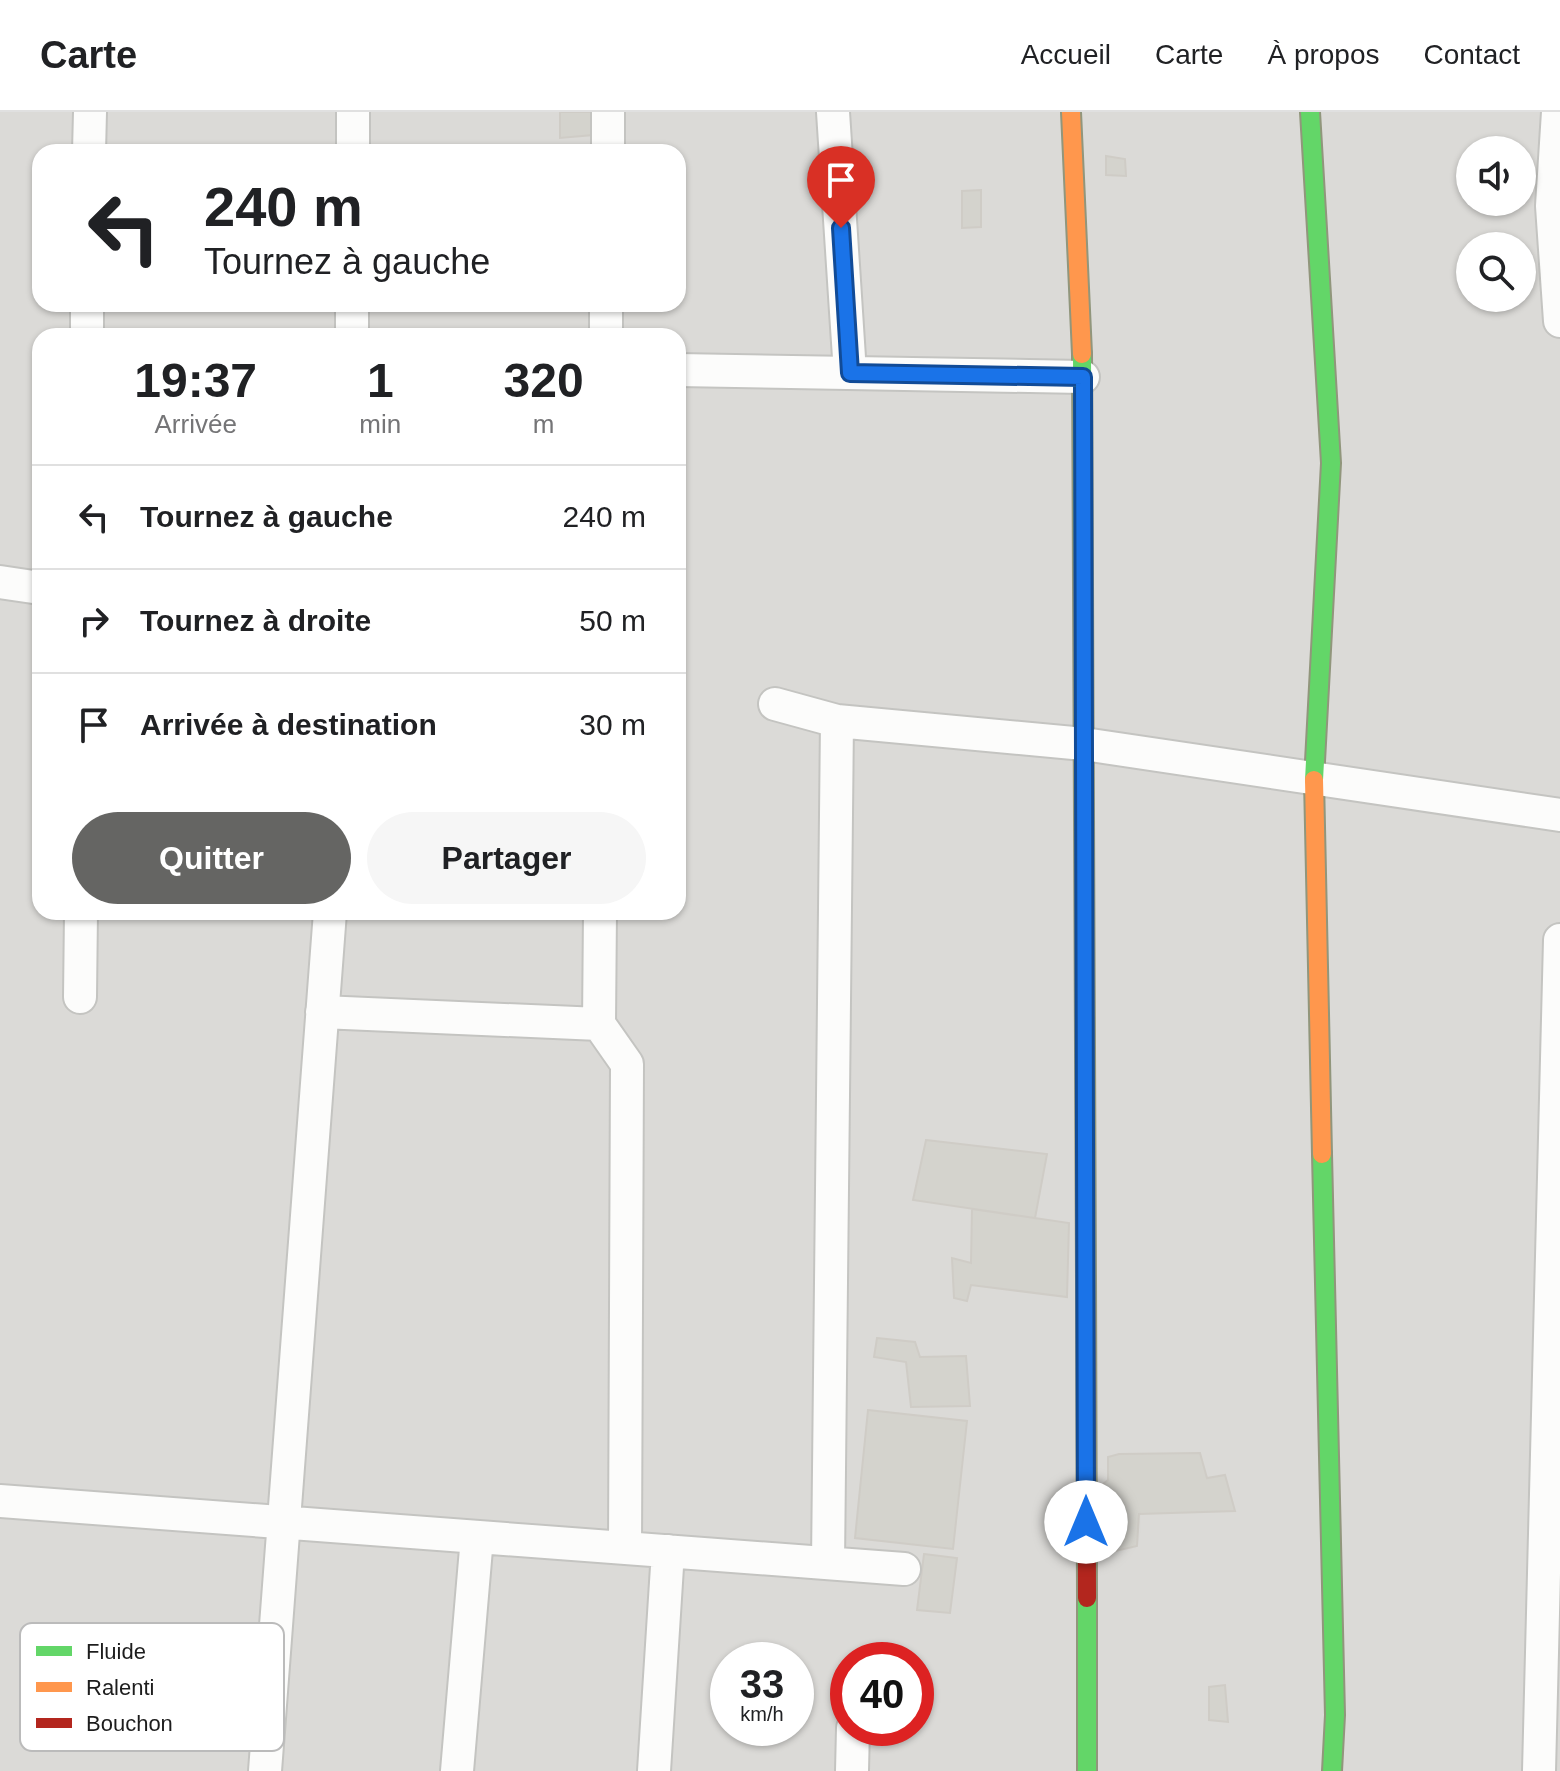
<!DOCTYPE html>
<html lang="fr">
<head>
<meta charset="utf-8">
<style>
	body { margin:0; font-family:Arial,sans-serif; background:#f6f6f6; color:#202124; height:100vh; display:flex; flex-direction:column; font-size:30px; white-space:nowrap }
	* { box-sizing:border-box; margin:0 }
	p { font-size:26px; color:#757577 }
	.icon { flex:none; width:44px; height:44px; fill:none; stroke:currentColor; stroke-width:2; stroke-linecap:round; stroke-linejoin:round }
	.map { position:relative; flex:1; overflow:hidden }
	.details { position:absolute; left:32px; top:216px; width:654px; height:592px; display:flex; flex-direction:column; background:#fff; border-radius:24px; box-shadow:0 2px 6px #0004 }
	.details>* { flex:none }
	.guide { position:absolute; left:32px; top:32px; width:654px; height:168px; border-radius:24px; box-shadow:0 2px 6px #0004; background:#fff; color:#202124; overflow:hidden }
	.tools { position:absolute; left:1456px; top:24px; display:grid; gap:16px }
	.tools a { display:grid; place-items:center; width:80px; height:80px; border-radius:50%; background:#fff; box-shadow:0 2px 6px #0004; font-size:40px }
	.speed { position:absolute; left:710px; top:1530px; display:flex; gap:16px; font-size:40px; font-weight:700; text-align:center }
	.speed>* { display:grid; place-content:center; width:104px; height:104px; border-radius:50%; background:#fff; box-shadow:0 2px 6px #0004; line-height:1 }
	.speed small { font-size:20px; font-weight:400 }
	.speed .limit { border:12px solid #d22; background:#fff; color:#111 }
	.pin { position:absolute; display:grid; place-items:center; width:68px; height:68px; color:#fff; margin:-82px -34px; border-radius:50% 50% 50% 0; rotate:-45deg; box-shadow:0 0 8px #0007 }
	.pin .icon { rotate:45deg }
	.me { position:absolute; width:88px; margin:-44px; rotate:0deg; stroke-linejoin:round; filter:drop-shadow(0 0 6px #0008) }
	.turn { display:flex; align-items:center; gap:28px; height:168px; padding:0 40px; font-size:36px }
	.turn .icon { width:104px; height:104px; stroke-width:2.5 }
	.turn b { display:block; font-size:56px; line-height:68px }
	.eta { display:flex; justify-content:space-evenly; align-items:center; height:136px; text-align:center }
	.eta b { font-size:48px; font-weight:700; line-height:56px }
	.cta { display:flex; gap:16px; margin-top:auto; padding:16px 40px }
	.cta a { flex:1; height:92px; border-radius:48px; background:#656563; color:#fff; font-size:32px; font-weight:700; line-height:92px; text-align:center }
	.cta a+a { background:#f6f6f6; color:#202124 }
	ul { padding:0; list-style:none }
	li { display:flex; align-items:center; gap:24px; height:104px; padding:0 40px; border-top:2px solid #e0e0e0 }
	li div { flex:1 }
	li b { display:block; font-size:30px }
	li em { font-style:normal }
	header { display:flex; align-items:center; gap:48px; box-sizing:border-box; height:112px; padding:0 40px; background:#fff; border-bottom:2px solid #e0e0e0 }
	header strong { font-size:38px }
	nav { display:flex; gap:44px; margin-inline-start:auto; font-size:28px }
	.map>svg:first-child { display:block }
	.residential { fill:#dbdad7; fill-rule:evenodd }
	.building { fill:#d4d3cd; stroke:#cfccc6; stroke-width:2 }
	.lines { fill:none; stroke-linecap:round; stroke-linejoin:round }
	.street-casing { stroke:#c4c4c1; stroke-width:36 }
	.fast-casing { stroke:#91967c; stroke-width:22 }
	.slow-casing { stroke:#91967c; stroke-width:22 }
	.jam-casing { stroke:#91967c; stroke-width:22 }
	.street { stroke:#fcfcfb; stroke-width:32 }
	.fast { stroke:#63d668; stroke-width:18 }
	.slow { stroke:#ff974d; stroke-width:18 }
	.jam { stroke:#b3261e; stroke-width:18 }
	.route-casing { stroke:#114b97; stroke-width:20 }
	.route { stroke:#1a73e8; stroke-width:14 }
	.key { fill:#fff; stroke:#bbb; stroke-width:2 }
	.key-label { font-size:22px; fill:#1d1d1d }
</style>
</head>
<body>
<header>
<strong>Carte</strong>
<nav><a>Accueil</a><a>Carte</a><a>À propos</a><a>Contact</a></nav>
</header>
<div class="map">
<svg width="1560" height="1659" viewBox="0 0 1560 1659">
	<rect width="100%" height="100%" fill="#ecebe5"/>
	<path class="residential" d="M0 0H1560V1659H0ZM1470 38H1522V90H1470ZM40 40H678V192H40ZM1470 134H1522V186H1470ZM40 224H678V800H40ZM728 1548H796V1616H728ZM848 1548H916V1616H848Z"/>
	<path class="building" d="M560 0H593V23L560 26Z
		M1106 44 1125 47 1126 64 1106 63Z
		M981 78V115L962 116V79Z
		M926 1028 1047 1042 1035 1106 913 1088Z
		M972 1097 1069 1111 1067 1185 971 1173 967 1189 954 1186 952 1146 971 1151Z
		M877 1226 915 1230 920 1245 966 1244 970 1294 911 1295 906 1250 874 1245Z
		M868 1298 967 1309 953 1437 855 1426Z
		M1200 1341 1207 1366 1225 1363 1235 1399 1139 1402 1137 1434 1107 1441 1103 1372 1108 1368V1345L1119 1342Z
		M924 1442 957 1446 950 1501 917 1498Z
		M1225 1573 1228 1610 1209 1608V1575Z"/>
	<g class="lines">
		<defs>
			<path id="street" d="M833 0 850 261
				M1558 0 1552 94 1560 209
				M89 40 90 0
				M353 40V0
				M608 40V0
				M87 224V192
				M352 224V192
				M606 224V192
				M678 258 1083 265
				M0 470 40 476
				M775 592 837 609 1084 632 1560 703
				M600 800 599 912 627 952 625 1436
				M80 885 81 800
				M322 900 599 912
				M0 1389 904 1457
				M828 1451 837 609
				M265 1659 330 800
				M457 1659 477 1425
				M654 1659 668 1439
				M852 1659 853 1616
				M1539 1659 1560 828"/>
			<path id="fast" d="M1310 0 1331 351 1314 668
				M1082 242 1086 1168
				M1322 1042 1335 1603 1332 1659
				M1087 1486V1659"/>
			<path id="slow" d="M1071 0 1082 242
				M1314 668 1322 1042"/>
			<path id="jam" d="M1086 1168 1087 1486"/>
		</defs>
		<use href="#street" class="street-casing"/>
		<use href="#fast" class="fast-casing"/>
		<use href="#slow" class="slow-casing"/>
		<use href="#jam" class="jam-casing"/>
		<use href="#street" class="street"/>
		<use href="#fast" class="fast"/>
		<use href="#slow" class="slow"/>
		<use href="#jam" class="jam"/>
	</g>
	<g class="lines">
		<defs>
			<path id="route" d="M841 116 850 261 1083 265 1086 1410"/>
		</defs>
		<use href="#route" class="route-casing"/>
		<use href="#route" class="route"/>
	</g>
	<rect x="20" y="1511" width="264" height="128" rx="12" class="key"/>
	<rect x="36" y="1534" width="36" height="10" fill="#63d668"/>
	<rect x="36" y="1570" width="36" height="10" fill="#ff974d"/>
	<rect x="36" y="1606" width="36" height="10" fill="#b3261e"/>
	<g class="key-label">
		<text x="86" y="1547">Fluide</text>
		<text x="86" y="1583">Ralenti</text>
		<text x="86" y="1619">Bouchon</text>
	</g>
</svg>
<div class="tools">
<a><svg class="icon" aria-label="sound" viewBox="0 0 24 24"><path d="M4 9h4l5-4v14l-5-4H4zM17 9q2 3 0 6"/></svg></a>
<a><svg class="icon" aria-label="search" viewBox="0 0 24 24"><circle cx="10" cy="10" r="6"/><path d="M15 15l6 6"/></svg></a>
</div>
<div class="speed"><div>33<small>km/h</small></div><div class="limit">40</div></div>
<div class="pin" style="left:841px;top:116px;background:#d93025"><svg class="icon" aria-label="arrive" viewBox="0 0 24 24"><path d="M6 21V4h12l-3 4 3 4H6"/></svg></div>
<svg class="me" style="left:1086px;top:1410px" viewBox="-20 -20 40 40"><circle r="19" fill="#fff"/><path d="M0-13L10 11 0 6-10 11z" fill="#1a73e8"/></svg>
<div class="guide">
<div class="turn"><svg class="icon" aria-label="left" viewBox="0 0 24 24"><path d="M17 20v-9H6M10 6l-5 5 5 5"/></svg><div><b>240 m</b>Tournez à gauche</div></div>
</div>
<section class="details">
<div class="eta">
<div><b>19:37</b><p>Arrivée</p></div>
<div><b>1</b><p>min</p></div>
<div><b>320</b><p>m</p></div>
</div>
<ul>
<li><svg class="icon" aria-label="left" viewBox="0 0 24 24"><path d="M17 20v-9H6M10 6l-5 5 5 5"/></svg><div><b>Tournez à gauche</b></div><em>240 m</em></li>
<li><svg class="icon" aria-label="right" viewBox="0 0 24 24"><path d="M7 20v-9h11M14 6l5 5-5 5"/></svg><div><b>Tournez à droite</b></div><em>50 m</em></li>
<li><svg class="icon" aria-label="arrive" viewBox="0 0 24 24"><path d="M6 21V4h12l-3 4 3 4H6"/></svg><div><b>Arrivée à destination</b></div><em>30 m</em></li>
</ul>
<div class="cta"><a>Quitter</a><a>Partager</a></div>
</section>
</div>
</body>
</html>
